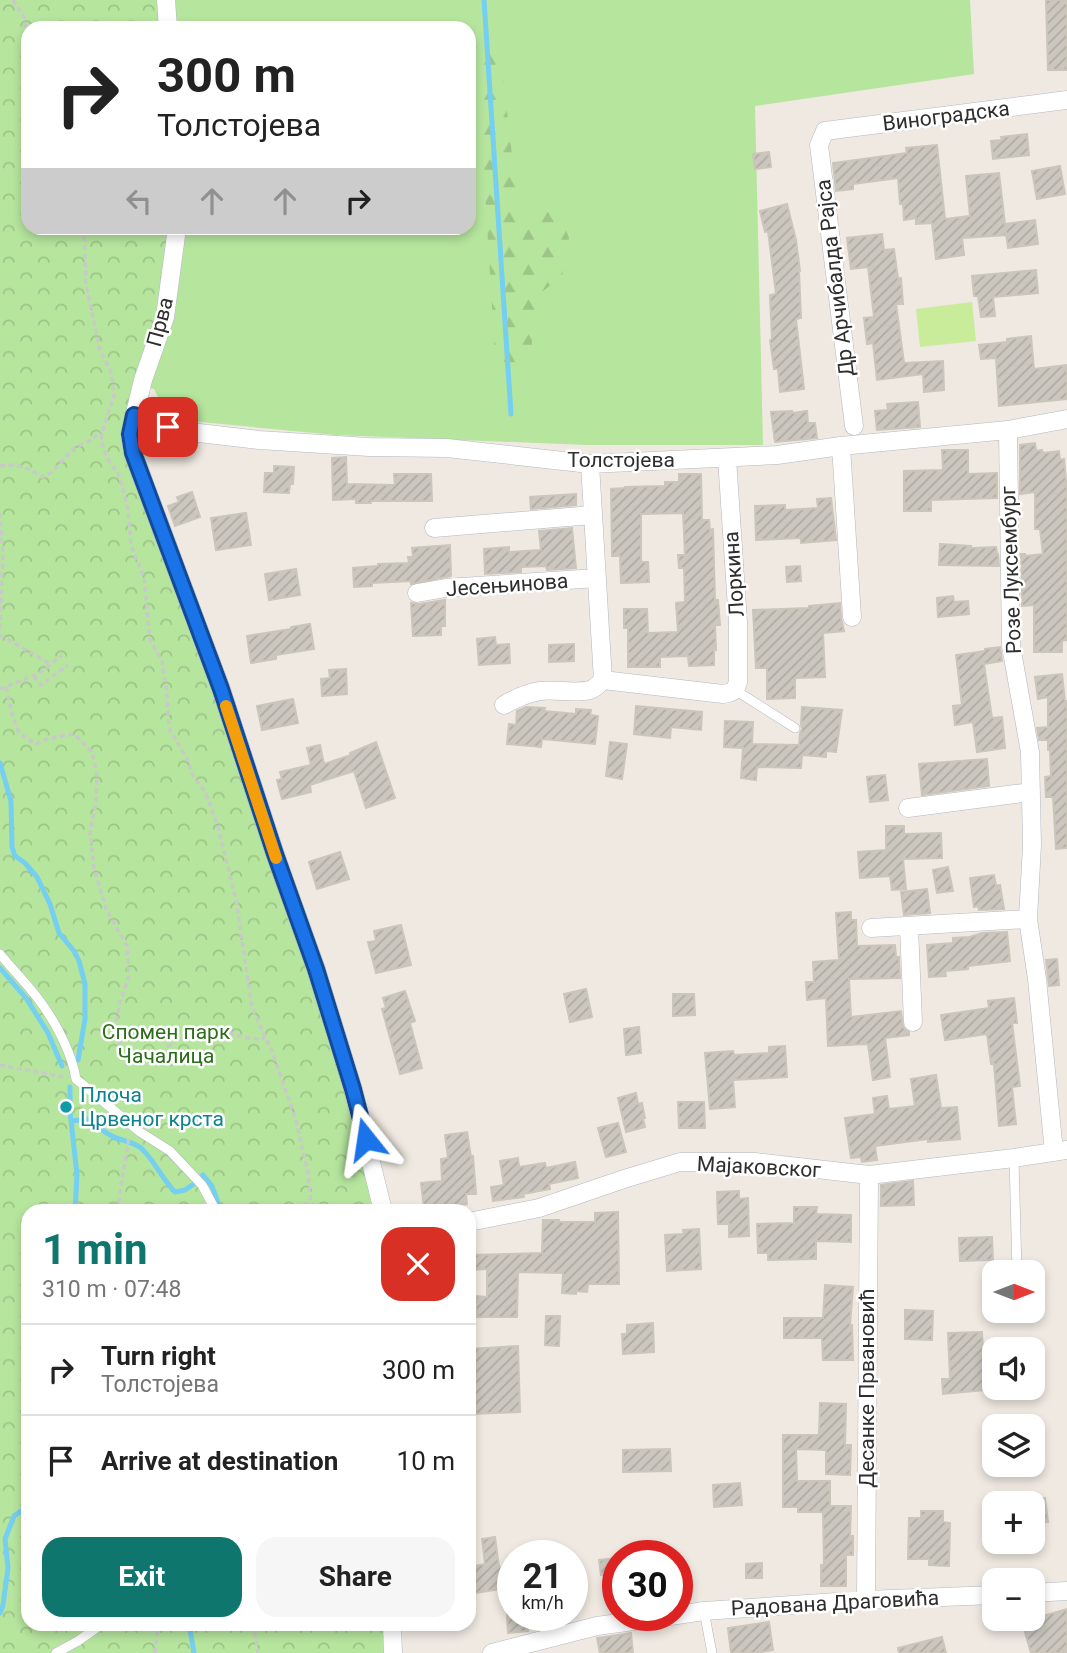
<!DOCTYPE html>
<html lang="en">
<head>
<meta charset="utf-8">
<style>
	body { margin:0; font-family:Roboto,sans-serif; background:#f6f6f6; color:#222; height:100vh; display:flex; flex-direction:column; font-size:26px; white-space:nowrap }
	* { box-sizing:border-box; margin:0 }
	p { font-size:23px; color:#767676 }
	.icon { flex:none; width:38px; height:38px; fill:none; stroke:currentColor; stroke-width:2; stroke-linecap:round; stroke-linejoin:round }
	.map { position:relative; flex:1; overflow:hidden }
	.sheet { position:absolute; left:21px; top:1204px; width:455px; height:427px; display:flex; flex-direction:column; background:#fff; border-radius:21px; box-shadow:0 4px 10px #0003 }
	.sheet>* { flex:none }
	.guide { position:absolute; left:21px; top:21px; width:455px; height:214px; border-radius:21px; box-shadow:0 4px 10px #0003; background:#fff; color:#222; overflow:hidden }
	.needle { width:46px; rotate:90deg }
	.buttons { position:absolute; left:982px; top:1260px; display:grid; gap:14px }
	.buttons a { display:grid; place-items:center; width:63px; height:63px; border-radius:14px; background:#fff; box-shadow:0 4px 10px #0003; font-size:35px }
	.speed { position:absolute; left:497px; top:1540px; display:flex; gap:14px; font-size:35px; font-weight:700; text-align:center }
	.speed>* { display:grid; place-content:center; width:91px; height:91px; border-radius:50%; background:#fff; box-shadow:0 4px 10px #0003; line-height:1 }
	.speed small { font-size:18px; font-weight:400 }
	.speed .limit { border:10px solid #d22; background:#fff; color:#111 }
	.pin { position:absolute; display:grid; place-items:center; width:60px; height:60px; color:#fff; margin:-30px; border-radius:14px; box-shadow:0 4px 10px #0006 }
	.me { position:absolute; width:77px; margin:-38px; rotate:345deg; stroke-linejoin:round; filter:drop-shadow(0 0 5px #0008) }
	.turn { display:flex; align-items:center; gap:24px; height:147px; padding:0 21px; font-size:32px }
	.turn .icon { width:91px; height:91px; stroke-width:2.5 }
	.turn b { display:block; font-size:49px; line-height:60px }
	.lanes { display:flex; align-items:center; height:66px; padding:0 21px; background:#0003; justify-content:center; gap:35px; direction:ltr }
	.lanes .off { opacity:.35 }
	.round { display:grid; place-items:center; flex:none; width:74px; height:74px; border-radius:21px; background:#f6f6f6 }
	.summary { display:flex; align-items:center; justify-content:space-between; height:119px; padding:0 21px }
	h1 { font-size:42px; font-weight:700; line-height:52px; color:#0f766e }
	.cta { display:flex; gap:14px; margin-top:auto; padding:14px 21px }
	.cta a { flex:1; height:80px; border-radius:21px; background:#0f766e; color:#fff; font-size:28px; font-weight:700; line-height:80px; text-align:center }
	.cta a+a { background:#f6f6f6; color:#222 }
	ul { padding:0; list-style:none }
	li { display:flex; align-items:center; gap:21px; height:91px; padding:0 21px; border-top:2px solid #e0e0e0 }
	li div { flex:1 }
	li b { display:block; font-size:26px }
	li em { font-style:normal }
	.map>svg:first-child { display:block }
	.grass { fill:#b6e59e }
	.forest { fill:url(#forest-firs) }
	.park { fill:url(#park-crowns) }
	.pitch { fill:#c9ec9a }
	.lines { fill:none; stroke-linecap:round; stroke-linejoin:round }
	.stream { stroke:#75cff0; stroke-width:5 }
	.building { fill:url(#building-hatch); stroke:#cbc5ba; stroke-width:2 }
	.lane-casing { stroke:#b4b7c1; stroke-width:10 }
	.street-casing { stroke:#b4b7c1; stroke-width:19 }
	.path { stroke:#c9c9c9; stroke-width:3.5; stroke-dasharray:5 3.5; stroke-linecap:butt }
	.lane { stroke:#fff; stroke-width:9 }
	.street { stroke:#fff; stroke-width:18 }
	.route-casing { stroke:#114b97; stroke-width:18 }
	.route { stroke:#1a73e8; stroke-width:12 }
	.slow { stroke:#f59e0b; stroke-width:12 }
	.culture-dot { fill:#0f9aa8; stroke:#fff; stroke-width:2.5 }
	.labels { text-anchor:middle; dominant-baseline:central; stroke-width:5; stroke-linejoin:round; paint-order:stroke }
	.street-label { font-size:21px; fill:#2e2e2e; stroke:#fff }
	.park-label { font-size:21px; fill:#2c6e1b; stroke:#fff }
	.culture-label { font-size:21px; fill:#0d838f; stroke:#fff; text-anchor:start }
</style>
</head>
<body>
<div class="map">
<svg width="1067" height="1653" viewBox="0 0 1067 1653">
	<defs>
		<pattern id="forest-firs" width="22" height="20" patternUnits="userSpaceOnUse" patternTransform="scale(1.75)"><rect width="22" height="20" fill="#b6e59e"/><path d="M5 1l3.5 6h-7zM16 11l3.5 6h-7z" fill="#9dc588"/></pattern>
		<pattern id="park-crowns" width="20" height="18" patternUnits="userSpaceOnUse" patternTransform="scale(1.75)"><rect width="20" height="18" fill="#b6e59e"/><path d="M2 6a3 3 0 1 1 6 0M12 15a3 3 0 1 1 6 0" fill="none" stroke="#9dc588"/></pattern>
		<pattern id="building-hatch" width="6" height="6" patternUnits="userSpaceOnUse" patternTransform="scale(1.75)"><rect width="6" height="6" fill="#cbc7bf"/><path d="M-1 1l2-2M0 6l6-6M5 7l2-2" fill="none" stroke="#afaba4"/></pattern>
	</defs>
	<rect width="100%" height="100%" fill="#efe9e1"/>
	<path class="grass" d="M166 0H970L974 74 755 106 763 445H587L335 435 180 420 164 409 154 389 141 386 177 228H469V28H168Z"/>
	<path class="forest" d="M476 45 500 50 518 207 556 204 569 238 562 277 536 296 531 354 510 366 495 355Z"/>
	<path class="park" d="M0 0H166L168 28H28V228H177L130 434 221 689 383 1211H28V1624H392L393 1653H0Z"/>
	<path class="pitch" d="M972 302 976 341 920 347 916 309Z"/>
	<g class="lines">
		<path class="stream" d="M484 0 511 414
			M0 763 11 801 12 847 15 856 25 863 37 877 50 904 59 933 74 951 79 961 85 984V1019L78 1060
			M0 968 26 998 48 1033 62 1066
			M70 1087V1111L77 1175 75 1211
			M72 1121 88 1119C96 1124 102 1131 110 1135 120 1141 132 1141 141 1148 155 1161 162 1179 175 1192L185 1190 195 1183
			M201 1177 203 1175 212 1186 221 1211
			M0 1613 3 1605 8 1568 5 1539 14 1516 28 1506
			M189 1624 194 1653"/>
	</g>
	<path class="building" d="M1046 0H1067V70H1048Z
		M1027 134 1029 155 993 159 991 141 1002 140 1001 137Z
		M937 145 945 219 970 216 966 176 999 173 1005 224 1035 220 1038 244 1008 248 1005 225 1006 235 962 238 964 255 936 259 932 223 916 224V218L904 220 903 204H900L898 178 853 184V189L836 191 833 163 907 153 906 148Z
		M769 152 771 167 755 169 753 154Z
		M1060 166 1065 194 1037 199 1032 171Z
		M787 204 796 240 800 271H799L801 318 796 319 804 389 780 392 778 369H774L770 340 772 339 770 295 776 294 768 231 765 232 760 211Z
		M882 234 884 250 894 249 898 279 901 278 903 304H896L904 363 943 361 944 390 924 392 923 374 877 380 873 343 867 344 864 318 874 317 868 267 851 269 847 238Z
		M1036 270 1038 293 993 297 995 316 981 317 978 296H974L972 276Z
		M1031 336 1034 369 1067 365V399L999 406 996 358 981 359 979 345 1007 342V339Z
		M918 402 920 427 877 430 875 411 888 410 887 404Z
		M792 411 793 413 807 411 808 423H815L817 438 775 442 771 412Z
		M1035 443 1036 451 1042 450 1043 453 1059 451 1060 460 1064 459 1067 491V640L1062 641V652H1034V605L1022 606 1021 554H1025V556L1043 554 1040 529H1035V492L1020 494V445Z
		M942 450H968V474L997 473V498L931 500V511H904V471L943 470Z
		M346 457 347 484 395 485 394 474H431L432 501H371V503H356V499L333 500 332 458Z
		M274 466 294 467 293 484H290L289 493 264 492 265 473H274Z
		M679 474H701L702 520H709L710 530 713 529 715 600H718L720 625H715L716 650H714V665L689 666 688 656 660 657V667H628V628H624V609H647L648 633 678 632 676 603 685 602 684 568H679L678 555H685L683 513 641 514V562H648L649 582 621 583 620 556H612L611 489 625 488V487L665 486V482H679Z
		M192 492 200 517 175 526 168 506 179 502 177 497Z
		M576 494V505L531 509 530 497Z
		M831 498 836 540 801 543V538L756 540 755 506 785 505V510L818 508 817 499Z
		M246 513 251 545 216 550 211 518Z
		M572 528 576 568 547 570 546 566 521 567V572L485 574 484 549 509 547V552L541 550 539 531Z
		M940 544 971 546V548L996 547 997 554H998L999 566 939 565Z
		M450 545 451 576 411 584V581L372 583V586L354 587 353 568 378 566V564L409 563 408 557H413L412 548Z
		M800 566 801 581 787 582 786 567Z
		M296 569 300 595 269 600 265 574Z
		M953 596 954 602 968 601 969 614 938 617 937 598Z
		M445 600V626H441V635L413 636 411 603 419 604Z
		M840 603 841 618 844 631 823 633 825 677 795 678V698L767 699V668H756L753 610 809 608V606Z
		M310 624 314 649 276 655V659L251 663 247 636 291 629V627Z
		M495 637 496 645 509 644 510 663 479 665 477 639Z
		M574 644V661L549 662V645Z
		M1000 647 1002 661 984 664 992 718 1002 717 1005 748 977 752 973 722 955 725 953 706 962 705 956 655 985 651V649Z
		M346 669 347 694 322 696 321 679 330 678 329 670Z
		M1062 674 1065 701H1067V848L1056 849 1053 797H1046L1045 777 1051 776 1050 750H1048V740H1039L1037 728 1048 727V697L1038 699 1035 677Z
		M293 699 298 723 262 730 257 706Z
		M636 706 702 712 701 730 671 727 670 738 634 734Z
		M526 707 545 708 544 711 576 714V709L591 710 590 715 598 716 595 744 542 739 541 747 507 744 509 724 516 725 517 711Z
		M802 707 842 710 836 752 826 751V757L802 755 801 768 757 767 756 780 741 778 743 748 724 747 725 721 753 722 752 744 799 745 800 733 802 729 801 724Z
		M376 742 395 798 366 808 354 771 310 785 311 792 282 799 277 780 282 779 280 772 311 765 307 748 320 745 324 764 351 755 350 753Z
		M610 742 627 744 622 779 606 776Z
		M987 759 989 786 922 795 919 764Z
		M885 775 888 800 870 802 867 777Z
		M886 826H904V834L941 833 942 858 903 859 906 889 892 890 890 876 860 878 858 852 886 850Z
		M340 852 349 879 317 889 309 862Z
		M948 867 953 891 937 893 933 870Z
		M994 875 996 886 1000 885 1004 909 979 910 978 906 974 907 970 878Z
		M927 889 930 913 904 915 901 892Z
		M851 912V920H856L857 946 895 945 896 957H899L900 978 849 979 851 1017 901 1011 903 1027 909 1032V1035L885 1038 890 1077 873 1080 868 1044 828 1046 826 998 807 1000 806 982H814L813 962 839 960 836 913Z
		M401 925 411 965 376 973 368 942 376 941 374 931Z
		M1007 932 1010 961 968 966V969L945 971 946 976 929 977 927 945 953 943V938L970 937 982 933Z
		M1057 959 1059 985 1049 986 1046 960Z
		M586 989 592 1017 570 1022 564 994Z
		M405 991 415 1021 410 1023 422 1068 400 1074 382 1009 386 1008 383 998Z
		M673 994H694L695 1015 673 1016Z
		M1014 998 1017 1023H1012L1020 1086 1012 1087 1016 1124 999 1126 994 1064H991L987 1034 945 1040 941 1015 989 1008 988 1001Z
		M639 1027 641 1053 626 1055 624 1029Z
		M785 1046 787 1077 733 1080 735 1107 710 1109 705 1053 733 1051 734 1055 769 1053V1047Z
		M936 1075 941 1108 957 1107 960 1139 928 1142V1139L875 1146 877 1160 862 1162 861 1157 851 1158 845 1118 875 1114 873 1098 887 1096 889 1109 915 1106 911 1079Z
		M636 1093 638 1104 642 1103 645 1118 643 1119 645 1127 626 1132 618 1098Z
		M678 1102H704L705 1128H679Z
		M618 1123 626 1152 606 1157 598 1128Z
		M467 1132 471 1157 473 1156 476 1194H466L467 1204 424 1209 421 1183 442 1181 441 1159 448 1158 445 1135Z
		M518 1158 519 1167 545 1163 546 1168 575 1162 578 1178 549 1184 550 1189 523 1194 524 1197 493 1201 491 1187 504 1185 500 1161Z
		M913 1181 914 1205 881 1206V1185Z
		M739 1191V1199L748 1198 749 1236 729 1237V1224H718L717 1192Z
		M794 1207H817L816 1214 851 1215V1242L816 1241V1259L768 1260V1253H758L757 1224 794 1223Z
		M618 1212 619 1284H588L587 1292 576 1291V1294L562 1293 563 1273 518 1272 517 1317H476V1296L487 1297V1269L469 1270V1255L542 1253 543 1220H559V1222H595V1213Z
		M699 1229 701 1269 667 1271 665 1235 684 1234 683 1230Z
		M992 1237 993 1260 960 1261 959 1238Z
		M825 1285 853 1287 850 1325H852L853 1360H823L822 1338H784V1318H823Z
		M905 1310 933 1311 932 1340 905 1339Z
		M546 1316H560L559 1346 545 1345Z
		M653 1323 654 1352 623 1354 622 1334H627V1325Z
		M982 1332 983 1348 986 1347V1351H994V1387L985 1388V1390L943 1394 942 1379H950L948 1333Z
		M518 1346 520 1412 469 1414V1349Z
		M820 1403 846 1404 845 1445H851L850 1475 826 1474V1450L796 1449 797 1481H830V1506H851L850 1536H853V1555H846V1586H821V1565H824L823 1512H798V1507H783V1435H819Z
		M670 1449 671 1471 623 1472V1450Z
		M740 1483 742 1505 714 1507 713 1485Z
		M1045 1498 1048 1522 1032 1524V1499Z
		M921 1511H943V1522L950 1523 949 1566 929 1565V1559H908L909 1518H921Z
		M495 1537 499 1567 513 1566V1587L469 1594V1578H473L471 1567 485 1564 482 1539Z
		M618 1558V1574L601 1575 599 1560Z
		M762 1563V1578H746V1564Z
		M1067 1609V1653H1031L1022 1622Z
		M507 1615H526L528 1631 508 1633Z
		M769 1622 773 1650 756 1653H731L728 1628Z
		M631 1633 633 1653H600L597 1638Z
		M942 1637 946 1653H899L898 1648Z"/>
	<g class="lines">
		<defs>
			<path id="lane" d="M735 690 795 728
				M0 954C13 970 27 984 39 1000 55 1021 72 1053 76 1079L140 1132 170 1151 202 1185 216 1211
				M1014 1158 1017 1272
				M704 1611 712 1653
				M56 1653 78 1641 102 1624"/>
			<path id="street" d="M166 0 168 28
				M177 228 165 317 143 380 130 434 133 453 221 689 275 854 316 969 353 1089 383 1211
				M134 415 182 431 259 440 369 447 447 448 590 464 777 455 841 446 1008 430 1067 419
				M854 426 819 145 825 131 1067 100
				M1008 430 1011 646 1030 752 1032 845 1028 919 1037 979 1054 1152
				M841 446 852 617
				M434 528 593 515
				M417 593 446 588 597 578
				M603 680 723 694 729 693 735 690 738 682V623L727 458
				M504 705C516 698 527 693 540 691 556 689 575 694 590 690 596 688 599 684 603 680L590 464
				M908 808 1031 792
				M909 927 913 1022
				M871 928 1028 919
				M469 1222 539 1208 624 1179 680 1162H755L869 1175 1014 1158 1067 1150
				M1032 1593 1067 1591
				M866 1600 869 1175
				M677 1615 704 1611 866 1600 994 1595
				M392 1624 393 1653
				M492 1653 597 1626 677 1615"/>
		</defs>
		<use href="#lane" class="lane-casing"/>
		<use href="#street" class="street-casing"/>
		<path class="path" d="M13 0 24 17 28 44
			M84 228 86 284 100 350 111 372 114 396 104 425 101 440 107 458 120 477 128 510 131 546 144 577 150 640 162 661 167 695 169 728 187 759 194 778 205 791 218 827 236 900 252 1007 273 1054 296 1120 308 1173 311 1203 309 1211
			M0 466C16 463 29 468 42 477L52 472 74 448 89 441 101 432
			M0 513 3 555 0 629
			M0 635 50 664
			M34 676 41 685 68 665
			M6 687 12 714 19 733 36 744 50 738 74 734 92 752 97 775 96 801 90 833 94 868 106 909 127 946 129 976 120 1002 114 1031 123 1050
			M0 689 40 673 62 655
			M167 1047 179 1038 202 1037 220 1028C234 1035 250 1041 265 1038
			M0 1065 64 1077
			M117 1211 129 1137
			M289 1211 294 1206 311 1203 321 1211
			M253 1624 258 1653
			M155 1653 158 1624"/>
		<use href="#lane" class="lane"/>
		<use href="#street" class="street"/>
	</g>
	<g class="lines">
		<defs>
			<path id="route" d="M168 427 134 415 130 434 133 453 221 689 275 854 316 969 353 1089 366 1139"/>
		</defs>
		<use href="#route" class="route-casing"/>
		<use href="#route" class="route"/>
		<path class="slow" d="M226 706 276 858"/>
	</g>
	<circle class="culture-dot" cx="66" cy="1107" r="7"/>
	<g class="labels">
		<g class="street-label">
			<text transform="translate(946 116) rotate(-7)">Виноградска</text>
			<text transform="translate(835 278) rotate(-97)">Др Арчибалда Рајса</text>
			<text transform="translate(160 322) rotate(-75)">Прва</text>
			<text x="621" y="460">Толстојева</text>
			<text transform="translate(1011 570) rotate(-92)">Розе Луксембург</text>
			<text transform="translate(734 574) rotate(-94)">Лоркина</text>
			<text transform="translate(507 585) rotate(-4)">Јесењинова</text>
			<text transform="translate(759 1167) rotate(3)">Мајаковског</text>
			<text transform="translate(867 1388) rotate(-90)">Десанке Првановић</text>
			<text transform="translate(835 1603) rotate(-3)">Радована Драговића</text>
		</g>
		<g class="park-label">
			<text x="166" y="1032">Спомен парк<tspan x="166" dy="24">Чачалица</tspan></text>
		</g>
		<g class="culture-label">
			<text x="80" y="1095">Плоча<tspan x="80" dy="24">Црвеног крста</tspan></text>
		</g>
	</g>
</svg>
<div class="buttons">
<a><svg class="needle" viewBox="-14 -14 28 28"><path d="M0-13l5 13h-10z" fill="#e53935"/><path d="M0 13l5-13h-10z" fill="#767676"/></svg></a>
<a><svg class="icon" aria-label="sound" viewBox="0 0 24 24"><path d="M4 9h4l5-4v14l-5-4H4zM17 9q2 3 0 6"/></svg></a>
<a><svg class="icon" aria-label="layers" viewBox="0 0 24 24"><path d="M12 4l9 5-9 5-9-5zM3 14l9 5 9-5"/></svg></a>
<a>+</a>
<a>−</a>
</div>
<div class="speed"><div>21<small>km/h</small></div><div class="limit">30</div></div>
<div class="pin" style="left:168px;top:427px;background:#d93025"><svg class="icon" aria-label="arrive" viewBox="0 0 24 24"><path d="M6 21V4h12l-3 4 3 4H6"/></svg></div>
<svg class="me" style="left:366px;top:1139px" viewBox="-20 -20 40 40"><path d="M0-17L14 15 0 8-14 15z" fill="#1a73e8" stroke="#fff" stroke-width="4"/></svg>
<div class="guide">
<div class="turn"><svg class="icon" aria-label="right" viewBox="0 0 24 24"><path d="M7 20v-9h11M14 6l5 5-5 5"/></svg><div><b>300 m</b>Толстојева</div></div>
<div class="lanes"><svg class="icon off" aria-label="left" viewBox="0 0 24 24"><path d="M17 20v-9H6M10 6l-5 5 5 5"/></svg><svg class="icon off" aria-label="ahead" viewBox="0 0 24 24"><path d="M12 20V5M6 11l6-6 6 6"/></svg><svg class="icon off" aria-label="ahead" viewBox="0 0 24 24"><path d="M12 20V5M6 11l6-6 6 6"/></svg><svg class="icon" aria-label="right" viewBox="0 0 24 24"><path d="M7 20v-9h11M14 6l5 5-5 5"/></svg></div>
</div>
<section class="sheet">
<div class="summary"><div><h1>1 min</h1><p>310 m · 07:48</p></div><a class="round" style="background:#d93025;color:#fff"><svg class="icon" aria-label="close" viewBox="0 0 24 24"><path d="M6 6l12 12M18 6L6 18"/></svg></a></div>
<ul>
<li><svg class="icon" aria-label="right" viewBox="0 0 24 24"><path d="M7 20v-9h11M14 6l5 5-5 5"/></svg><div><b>Turn right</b><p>Толстојева</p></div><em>300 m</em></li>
<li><svg class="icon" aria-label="arrive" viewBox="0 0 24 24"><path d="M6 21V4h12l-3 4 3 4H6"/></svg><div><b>Arrive at destination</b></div><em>10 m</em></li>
</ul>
<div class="cta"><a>Exit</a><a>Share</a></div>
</section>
</div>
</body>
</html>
